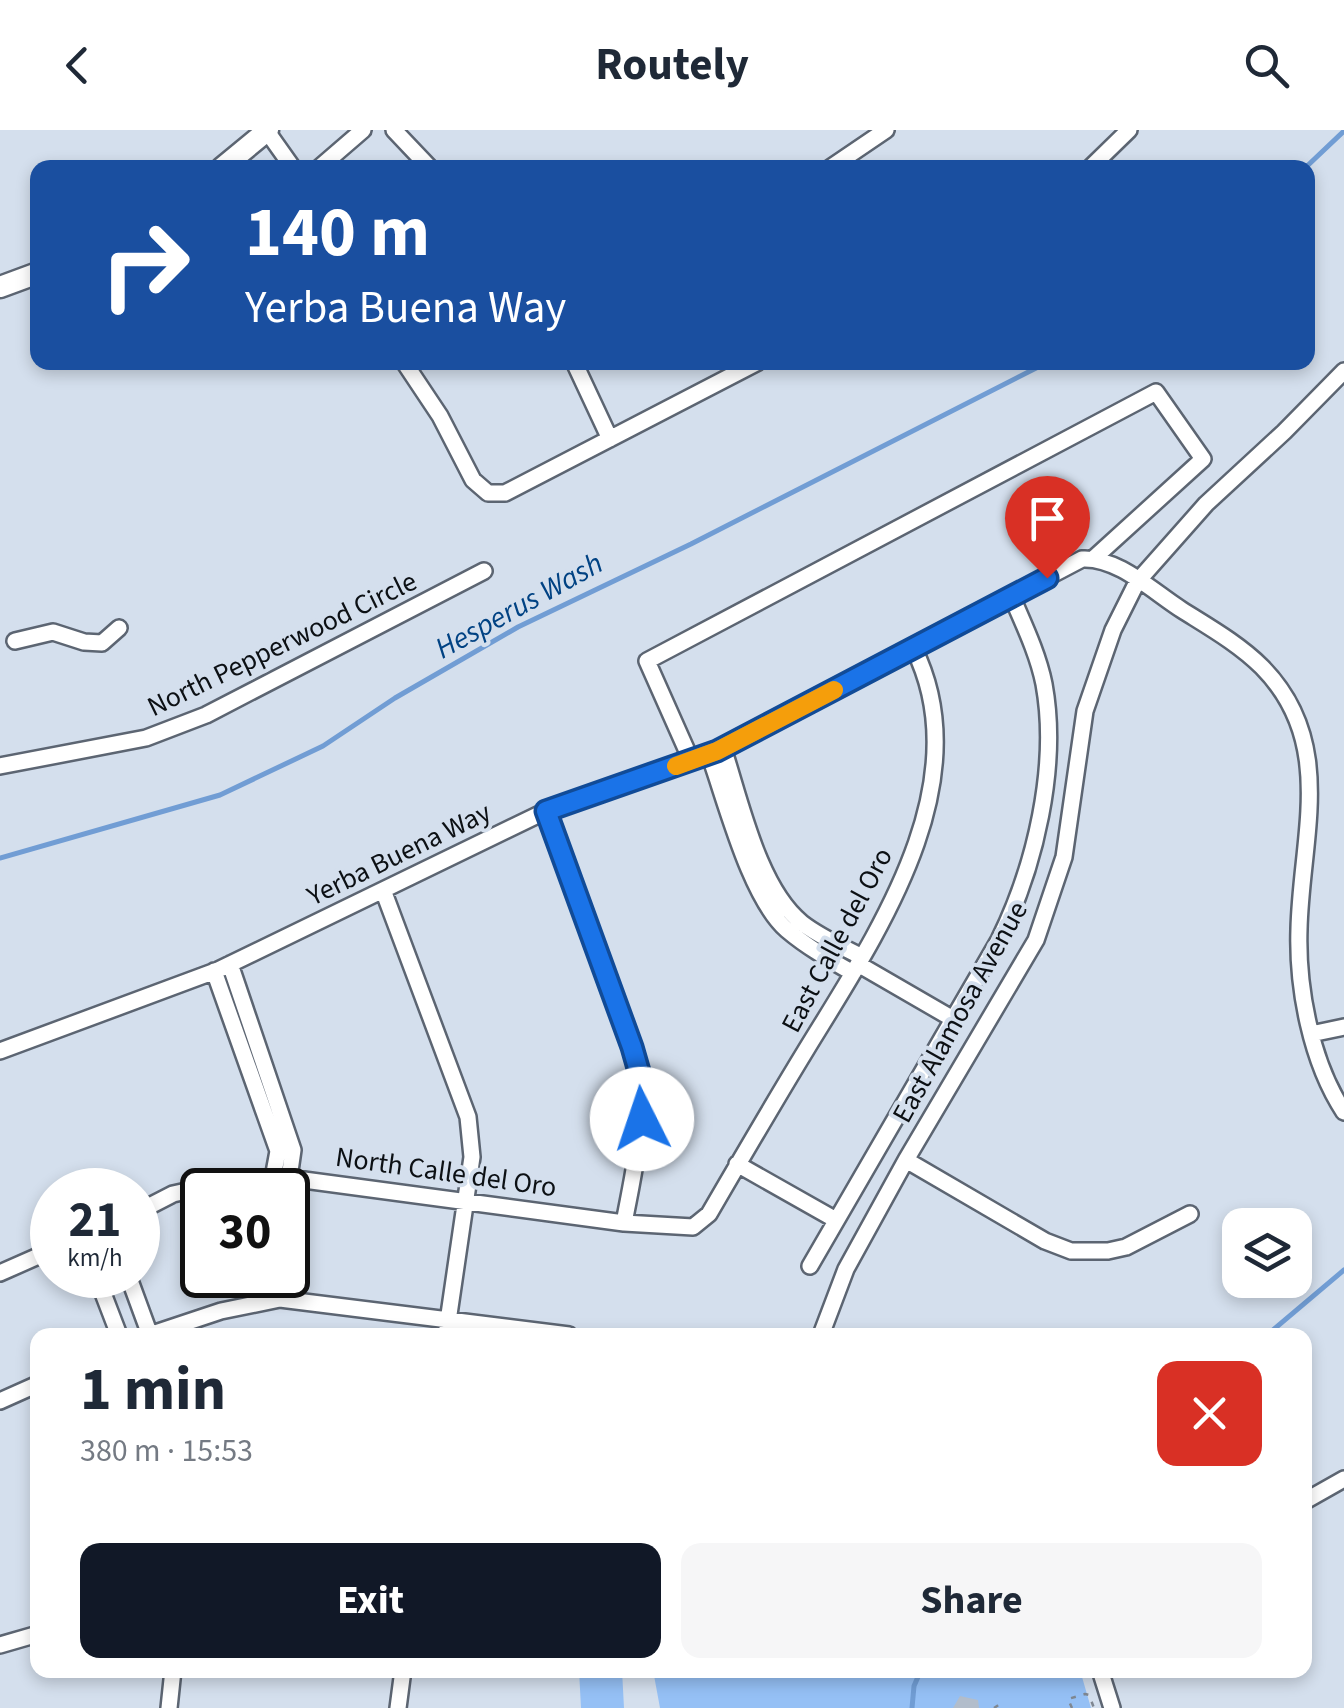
<!DOCTYPE html>
<html lang="en">
<head>
<meta charset="utf-8">
<style>
	body { margin:0; font-family:"Source Sans 3",sans-serif; background:#f6f6f7; color:#1f2937; height:100vh; display:flex; flex-direction:column; font-size:38px; white-space:nowrap }
	* { box-sizing:border-box; margin:0 }
	p { font-size:32px; color:#747a83 }
	.icon { flex:none; width:55px; height:55px; fill:none; stroke:currentColor; stroke-width:2; stroke-linecap:round; stroke-linejoin:round }
	.map { position:relative; flex:1; overflow:hidden }
	.side { position:absolute; left:30px; top:1198px; width:1282px; height:350px; display:flex; flex-direction:column; background:#fff; border-radius:20px; box-shadow:0 5px 15px #0003 }
	.side>* { flex:none }
	.guide { position:absolute; left:30px; top:30px; width:1285px; height:210px; border-radius:20px; box-shadow:0 5px 15px #0003; background:#1a4fa0; color:#fff; overflow:hidden }
	.tools { position:absolute; left:1222px; top:1078px; display:grid; gap:20px }
	.tools a { display:grid; place-items:center; width:90px; height:90px; border-radius:20px; background:#fff; box-shadow:0 5px 15px #0003; font-size:50px }
	.speed { position:absolute; left:30px; top:1038px; display:flex; gap:20px; font-size:50px; font-weight:700; text-align:center }
	.speed>* { display:grid; place-content:center; width:130px; height:130px; border-radius:50%; background:#fff; box-shadow:0 5px 15px #0003; line-height:1 }
	.speed small { font-size:25px; font-weight:400 }
	.speed .limit { border:5px solid #111; border-radius:15px; background:#fff; color:#111 }
	.pin { position:absolute; display:grid; place-items:center; width:85px; height:85px; color:#fff; margin:-102px -42px; border-radius:50% 50% 50% 0; rotate:-45deg; box-shadow:0 0 10px #0007 }
	.pin .icon { rotate:45deg }
	.me { position:absolute; width:110px; margin:-55px; rotate:356deg; stroke-linejoin:round; filter:drop-shadow(0 0 8px #0008) }
	.turn { display:flex; align-items:center; gap:35px; height:210px; padding:0 50px; font-size:45px }
	.turn .icon { width:130px; height:130px; stroke-width:2.5 }
	.turn b { display:block; font-size:70px; line-height:85px }
	.round { display:grid; place-items:center; flex:none; width:105px; height:105px; border-radius:20px; background:#f6f6f7 }
	.headline { display:flex; align-items:center; justify-content:space-between; height:170px; padding:0 50px }
	h1 { font-size:60px; font-weight:700; line-height:75px }
	.button { display:flex; gap:20px; margin-top:auto; padding:20px 50px }
	.button a { flex:1; height:115px; border-radius:20px; background:#111827; color:#fff; font-size:40px; font-weight:700; line-height:115px; text-align:center }
	.button a+a { background:#f6f6f7; color:#1f2937 }
	header { display:flex; justify-content:space-between; align-items:center; height:130px; padding:0 50px; background:#fff; font-size:45px; font-weight:700 }
	.map>svg:first-child { display:block }
	.green { fill:#95c0f5 }
	.lines { fill:none; stroke-linecap:round; stroke-linejoin:round }
	.stream { stroke:#719dd4; stroke-width:5 }
	.building { fill:#b2bdcb }
	.minor-casing { stroke:#5c6572; stroke-width:20 }
	.major-casing { stroke:#5c6572; stroke-width:25 }
	.path { stroke:#7f8791; stroke-width:2.5; stroke-dasharray:5 8; stroke-linecap:butt }
	.minor { stroke:#fff; stroke-width:15 }
	.major { stroke:#fff; stroke-width:20 }
	.route-casing { stroke:#114b97; stroke-width:25 }
	.route { stroke:#1a73e8; stroke-width:18 }
	.slow { stroke:#f59e0b; stroke-width:18 }
	.labels { text-anchor:middle; dominant-baseline:central; stroke-width:8; stroke-linejoin:round; paint-order:stroke }
	.street-label { font-size:28px; fill:#0c1014; stroke:#d4dfed }
	.water-label { font-size:30px; font-style:italic; fill:#004283; stroke:#d4dfed }
</style>
</head>
<body>
<header><svg class="icon" aria-label="back" viewBox="0 0 24 24"><path d="M15 5l-7 7 7 7"/></svg>Routely<svg class="icon" aria-label="search" viewBox="0 0 24 24"><circle cx="10" cy="10" r="6"/><path d="M15 15l6 6"/></svg></header>
<div class="map">
<svg width="1344" height="1578" viewBox="0 0 1344 1578">
	<rect width="100%" height="100%" fill="#d4dfed"/>
	<path class="green" d="M579 1540H622L624 1578H581Z
		M653 1540H1080L1091 1578H660Z"/>
	<g class="lines">
		<path class="stream" d="M1305 38 1344 1
			M0 728 220 665 323 616 395 568 518 497 691 414 1048 232
			M1267 1205 1344 1140
			M912 1578 914 1556 921 1540"/>
	</g>
	<path class="building" d="M960 1566 978 1570 979 1578H953Z"/>
	<g class="lines">
		<defs>
			<path id="minor" d="M266 0 293 38
				M394 0 430 38
				M319 38 363 0
				M830 38 886 0
				M1090 38 1129 0
				M404 232 440 286 473 350 488 363H505L758 232
				M574 232 610 309
				M15 511 53 502 84 512 102 513 119 498
				M723 618C740 669 758 758 802 793 820 807 841 816 862 827
				M709 624C726 671 750 768 787 800 807 817 830 830 853 843
				M691 630 647 531 1156 262 1203 329 1093 429
				M0 636 146 608 206 585 484 441
				M546 681 633 917C649 982 636 1029 624 1093
				M383 760 468 987 472 1027 446 1205
				M230 834 293 1020 289 1048
				M858 834 953 889
				M214 841 278 1021 273 1048
				M1311 904 1344 897
				M0 921 218 840 546 681 717 621 1082 429C1118 427 1152 461 1182 480 1209 497 1239 514 1262 537 1337 613 1301 707 1299 799 1297 858 1311 932 1344 982
				M906 1030 1045 1111 1071 1121H1108L1126 1117 1190 1084
				M737 1034 836 1090
				M138 1082 173 1064 227 1052 289 1048 624 1093 693 1097 709 1084C741 1029 773 974 806 920 875 807 981 654 914 519
				M810 1136 999 810C1035 737 1059 636 1044 554 1038 524 1024 495 1012 467
				M0 1143 52 1120
				M96 1145 119 1205
				M128 1145 150 1205
				M149 1205 221 1181 280 1169 569 1205
				M821 1205 846 1139 906 1030 1036 810 1064 727 1085 581 1113 500 1137 452 1206 374 1284 302 1344 241
				M0 1271 38 1254
				M1305 1371 1344 1349
				M0 1515 38 1504
				M1100 1540 1112 1578
				M169 1578 173 1540
				M398 1578 403 1540"/>
			<path id="major" d="M222 38 268 0
				M0 157 38 143"/>
		</defs>
		<use href="#minor" class="minor-casing"/>
		<use href="#major" class="major-casing"/>
		<path class="path" d="M1062 1540 1067 1547 1079 1540
			M994 1578 1000 1574
			M1072 1578 1068 1569 1085 1564 1089 1565 1094 1578"/>
		<use href="#minor" class="minor"/>
		<use href="#major" class="major"/>
	</g>
	<g class="lines">
		<defs>
			<path id="route" d="M642 989V952L632 917 546 681 717 621 1047 448"/>
		</defs>
		<use href="#route" class="route-casing"/>
		<use href="#route" class="route"/>
		<path class="slow" d="M676 636 717 621 834 560"/>
	</g>
	<g class="labels">
		<g class="street-label">
			<text transform="translate(282 514) rotate(-26)">North Pepperwood Circle</text>
			<text transform="translate(399 724) rotate(-26)">Yerba Buena Way</text>
			<text transform="translate(837 810) rotate(-62)">East Calle del Oro</text>
			<text transform="translate(960 882) rotate(-61)">East Alamosa Avenue</text>
			<text transform="translate(446 1042) rotate(8)">North Calle del Oro</text>
		</g>
		<g class="water-label">
			<text transform="translate(519 476) rotate(-29)">Hesperus Wash</text>
		</g>
	</g>
</svg>
<div class="tools">
<a><svg class="icon" aria-label="layers" viewBox="0 0 24 24"><path d="M12 4l9 5-9 5-9-5zM3 14l9 5 9-5"/></svg></a>
</div>
<div class="speed"><div>21<small>km/h</small></div><div class="limit">30</div></div>
<div class="pin" style="left:1047px;top:448px;background:#d93025"><svg class="icon" aria-label="arrive" viewBox="0 0 24 24"><path d="M6 21V4h12l-3 4 3 4H6"/></svg></div>
<svg class="me" style="left:642px;top:989px" viewBox="-20 -20 40 40"><circle r="19" fill="#fff"/><path d="M0-13L10 11 0 6-10 11z" fill="#1a73e8"/></svg>
<div class="guide">
<div class="turn"><svg class="icon" aria-label="right" viewBox="0 0 24 24"><path d="M7 20v-9h11M14 6l5 5-5 5"/></svg><div><b>140 m</b>Yerba Buena Way</div></div>
</div>
<section class="side">
<div class="headline"><div><h1>1 min</h1><p>380 m · 15:53</p></div><a class="round" style="background:#d93025;color:#fff"><svg class="icon" aria-label="close" viewBox="0 0 24 24"><path d="M6 6l12 12M18 6L6 18"/></svg></a></div>
<div class="button"><a>Exit</a><a>Share</a></div>
</section>
</div>
</body>
</html>
